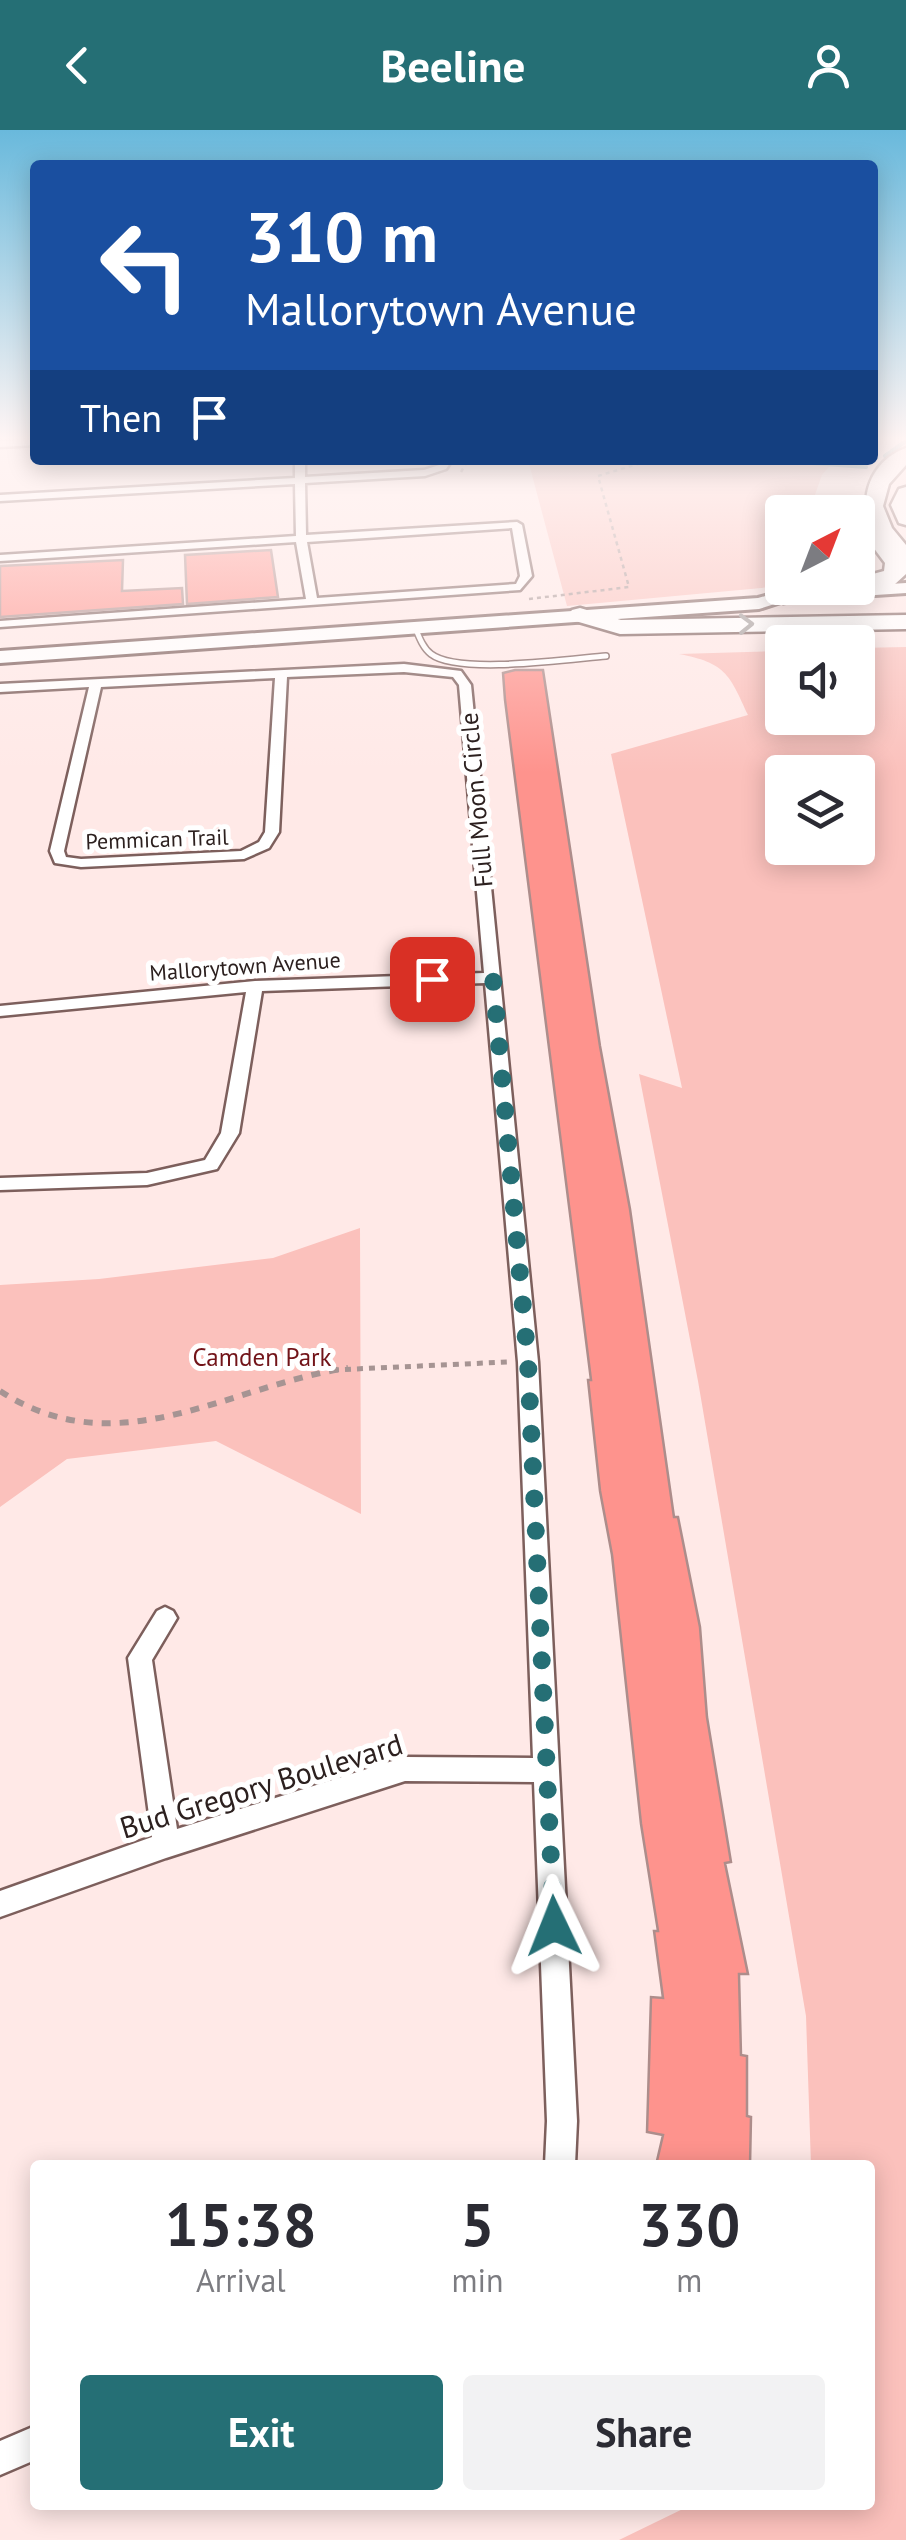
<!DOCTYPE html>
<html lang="en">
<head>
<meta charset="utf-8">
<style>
	body { margin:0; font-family:"PT Sans",sans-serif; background:#f2f2f3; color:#2b2b33; height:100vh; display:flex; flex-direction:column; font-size:38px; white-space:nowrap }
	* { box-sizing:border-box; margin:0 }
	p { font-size:32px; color:#7c7c81 }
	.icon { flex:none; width:55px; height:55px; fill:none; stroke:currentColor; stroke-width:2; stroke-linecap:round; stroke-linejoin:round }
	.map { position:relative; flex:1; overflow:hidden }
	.panel { position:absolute; left:30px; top:2030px; width:845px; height:350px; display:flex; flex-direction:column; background:#fff; border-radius:10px; box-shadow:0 5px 25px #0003 }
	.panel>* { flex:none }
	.hud { position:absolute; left:30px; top:30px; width:848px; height:305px; border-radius:10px; box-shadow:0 5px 25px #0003; background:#1a4fa0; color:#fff; overflow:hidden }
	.needle { width:65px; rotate:42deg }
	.fabs { position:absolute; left:765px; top:365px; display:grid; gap:20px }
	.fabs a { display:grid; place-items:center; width:110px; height:110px; border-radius:10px; background:#fff; box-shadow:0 5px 25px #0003; font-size:50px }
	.pin { position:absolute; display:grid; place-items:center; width:85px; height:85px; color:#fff; margin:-42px; border-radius:20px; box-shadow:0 5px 15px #0006 }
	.me { position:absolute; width:110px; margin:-55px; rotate:358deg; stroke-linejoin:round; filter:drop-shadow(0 0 8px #0008) }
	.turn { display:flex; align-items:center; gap:35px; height:210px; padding:0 50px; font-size:45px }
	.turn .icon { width:130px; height:130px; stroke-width:2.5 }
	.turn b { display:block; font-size:70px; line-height:85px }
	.then { display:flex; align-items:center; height:95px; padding:0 50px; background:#0003; gap:20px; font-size:38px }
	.eta { display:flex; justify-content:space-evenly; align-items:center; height:170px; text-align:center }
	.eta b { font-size:60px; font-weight:800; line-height:70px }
	.primary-button { display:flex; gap:20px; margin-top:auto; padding:20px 50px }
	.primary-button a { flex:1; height:115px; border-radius:10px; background:#256f75; color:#fff; font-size:40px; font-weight:800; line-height:115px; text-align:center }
	.primary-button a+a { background:#f2f2f3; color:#2b2b33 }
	header { display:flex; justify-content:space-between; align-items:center; height:130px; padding:0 50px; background:#256f75; color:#fff; font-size:45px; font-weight:800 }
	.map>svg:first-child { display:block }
	.green { fill:#fbc1bc; fill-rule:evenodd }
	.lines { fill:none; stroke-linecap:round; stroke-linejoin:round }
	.stream { stroke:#429096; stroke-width:4 }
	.building { fill:#fe938d; stroke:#ad8d8b; stroke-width:2.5 }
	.lane-casing { stroke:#7d5f5c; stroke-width:8 }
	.street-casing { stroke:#7d5f5c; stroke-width:5 }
	.primary-casing { stroke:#7d5f5c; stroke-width:6 }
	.highway-casing { stroke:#7d5f5c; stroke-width:5 }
	.path-far2 { stroke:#a69493; stroke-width:2.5; stroke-dasharray:4 4; stroke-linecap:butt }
	.path-far1 { stroke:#a69493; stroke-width:5; stroke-dasharray:6 6; stroke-linecap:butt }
	.path { stroke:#a69493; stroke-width:6; stroke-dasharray:9 9; stroke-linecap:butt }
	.lane { stroke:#fff; stroke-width:5 }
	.street { fill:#fff; fill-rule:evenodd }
	.primary { fill:#fff; fill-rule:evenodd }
	.highway { fill:#fff; fill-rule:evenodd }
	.oneway { stroke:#a09b9a }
	.route { stroke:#256f75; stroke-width:18; stroke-dasharray:0 32.4 }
	.labels { text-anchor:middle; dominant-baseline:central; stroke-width:10; stroke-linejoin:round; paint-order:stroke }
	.far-street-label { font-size:22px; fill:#2c201f; stroke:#fff }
	.street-label { font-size:25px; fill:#2c201f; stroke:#fff }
	.park-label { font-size:25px; fill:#721419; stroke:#fff }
	.near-street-label { font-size:30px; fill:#2c201f; stroke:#fff }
</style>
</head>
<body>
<header><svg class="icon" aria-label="back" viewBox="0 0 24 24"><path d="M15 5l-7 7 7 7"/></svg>Beeline<svg class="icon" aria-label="person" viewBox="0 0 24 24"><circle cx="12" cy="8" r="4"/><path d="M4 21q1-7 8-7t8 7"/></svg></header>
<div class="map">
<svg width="906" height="2410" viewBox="0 0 906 2410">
	<rect width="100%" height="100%" fill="#ffe9e7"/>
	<path class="green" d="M528 330H835L822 345 811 376 814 382H782V456L567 476Z
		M906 517V2410H619L691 2375H870V2035H811L806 1886 698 1251 639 944 682 958 611 624 748 585C729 543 725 533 679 524L782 521V588H858V518ZM858 642V718H782V642Z
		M360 1098 361 1384 216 1311 67 1329 0 1377V1155L99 1149 273 1128Z"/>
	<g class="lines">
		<path class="stream" d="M885 326 906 311
			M771 330 866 337"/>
	</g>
	<path class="building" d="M271 420 278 467 187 474 185 425Z
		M123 430 122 461 182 458 183 474 0 487V436Z
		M515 540H543L600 916 630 1079 674 1387H678L700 1497 707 1587 731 1732 725 1733 748 1844H739L741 1925 747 1926V1986L751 1987 750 2035H656L663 2005 647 2002 651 1867 663 1868 654 1801H658L641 1694 612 1425 600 1361 588 1250H591L505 570 503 543Z"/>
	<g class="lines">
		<defs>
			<path id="lane" d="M415 497C419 507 423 518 431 524 458 545 570 529 606 526"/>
			<path id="street" d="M35 309V315L0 317V311Z
				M295 330H305V347L424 340 439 335 442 330H452L446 339 425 346 305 353 306 405 517 392 522 395 532 446 520 460 0 497V491L306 469 296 412 0 431V425L296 406 295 354 0 371V365L295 348ZM512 398 520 446 516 454 317 468 307 412Z
				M404 534 461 541 471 555 538 1232 577 1991 575 2035H545L547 1991 534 1652 405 1651 166 1728 0 1787V1761L152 1707 128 1528 157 1481 165 1477 173 1481 177 1488 152 1530 177 1699 405 1627 533 1628 518 1232 485 853 262 861 239 1003 217 1039 147 1055 0 1060V1048L147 1043 205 1030 221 1003 246 862 0 886V876L255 851 484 843 459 555 453 547 404 542 287 547 279 702 269 718 244 729 81 737 55 733 50 721 89 557 0 562V554ZM275 548 265 702 259 712 241 721 81 729 66 727 64 721 101 557Z
				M35 2296V2330L0 2345V2311Z"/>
			<path id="primary" d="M906 453V463L784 471 759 479 0 533V521L758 468 783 461Z"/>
			<path id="highway" d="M906 318V335L889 354 883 376 892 398 906 415V444L894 455 850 460 858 458V448L884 441 885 433 867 409 875 403C855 371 871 330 906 318Z
				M906 357V395L899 393 891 375 899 359Z
				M793 458H839L836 463 783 473 772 466 775 461Z
				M580 478 621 490 906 485V499L620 504 572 490 568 485 572 480Z"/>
		</defs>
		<use href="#lane" class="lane-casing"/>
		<use href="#street" class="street-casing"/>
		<use href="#primary" class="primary-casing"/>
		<use href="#highway" class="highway-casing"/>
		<path class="path-far2" d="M461 342 468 330
			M529 469 629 457 598 346 651 330"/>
		<path class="path-far1" d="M333 1240 507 1232"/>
		<path class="path" d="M0 1261C118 1338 229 1255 348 1238"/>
		<use href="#lane" class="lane"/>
		<use href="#street" class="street"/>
		<use href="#primary" class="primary"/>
		<use href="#highway" class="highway"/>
	</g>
	<defs><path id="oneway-chevron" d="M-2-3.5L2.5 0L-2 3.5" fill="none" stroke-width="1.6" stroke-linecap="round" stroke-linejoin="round" transform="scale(2.5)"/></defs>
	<use class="oneway" href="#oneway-chevron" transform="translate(746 494) rotate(-1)"/>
	<linearGradient id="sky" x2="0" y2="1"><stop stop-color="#69b9dc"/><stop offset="0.48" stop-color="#fff5f4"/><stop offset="1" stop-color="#fff5f4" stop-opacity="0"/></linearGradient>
	<rect width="906" height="643" fill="url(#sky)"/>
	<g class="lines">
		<path class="route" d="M432 849 493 848 528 1232 554 1796"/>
	</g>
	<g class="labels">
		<g class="far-street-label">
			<text transform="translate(157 709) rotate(-2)">Pemmican Trail</text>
			<text transform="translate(245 836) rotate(-4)">Mallorytown Avenue</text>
		</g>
		<g class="street-label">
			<text transform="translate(476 670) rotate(-95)">Full Moon Circle</text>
		</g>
		<g class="park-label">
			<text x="262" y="1227">Camden Park</text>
		</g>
		<g class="near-street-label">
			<text transform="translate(261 1655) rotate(-17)">Bud Gregory Boulevard</text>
		</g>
	</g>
</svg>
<div class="fabs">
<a><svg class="needle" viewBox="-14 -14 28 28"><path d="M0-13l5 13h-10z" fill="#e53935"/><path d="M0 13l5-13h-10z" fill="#7c7c81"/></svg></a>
<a><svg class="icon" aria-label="sound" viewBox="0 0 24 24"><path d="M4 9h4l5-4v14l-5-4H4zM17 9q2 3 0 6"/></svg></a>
<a><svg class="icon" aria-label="layers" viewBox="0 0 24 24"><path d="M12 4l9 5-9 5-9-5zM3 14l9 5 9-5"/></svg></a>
</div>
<div class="pin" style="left:432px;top:849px;background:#d93025"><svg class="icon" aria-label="arrive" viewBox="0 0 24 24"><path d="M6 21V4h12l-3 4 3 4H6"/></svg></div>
<svg class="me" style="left:554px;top:1796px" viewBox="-20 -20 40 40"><path d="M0-17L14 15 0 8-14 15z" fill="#256f75" stroke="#fff" stroke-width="4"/></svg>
<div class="hud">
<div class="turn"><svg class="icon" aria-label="left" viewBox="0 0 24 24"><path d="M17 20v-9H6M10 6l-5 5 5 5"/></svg><div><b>310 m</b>Mallorytown Avenue</div></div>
<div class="then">Then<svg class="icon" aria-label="arrive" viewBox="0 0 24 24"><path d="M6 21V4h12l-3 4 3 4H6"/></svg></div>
</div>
<section class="panel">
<div class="eta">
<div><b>15:38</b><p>Arrival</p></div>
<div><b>5</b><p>min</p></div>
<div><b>330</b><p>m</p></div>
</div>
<div class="primary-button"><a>Exit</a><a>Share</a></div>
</section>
</div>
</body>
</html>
